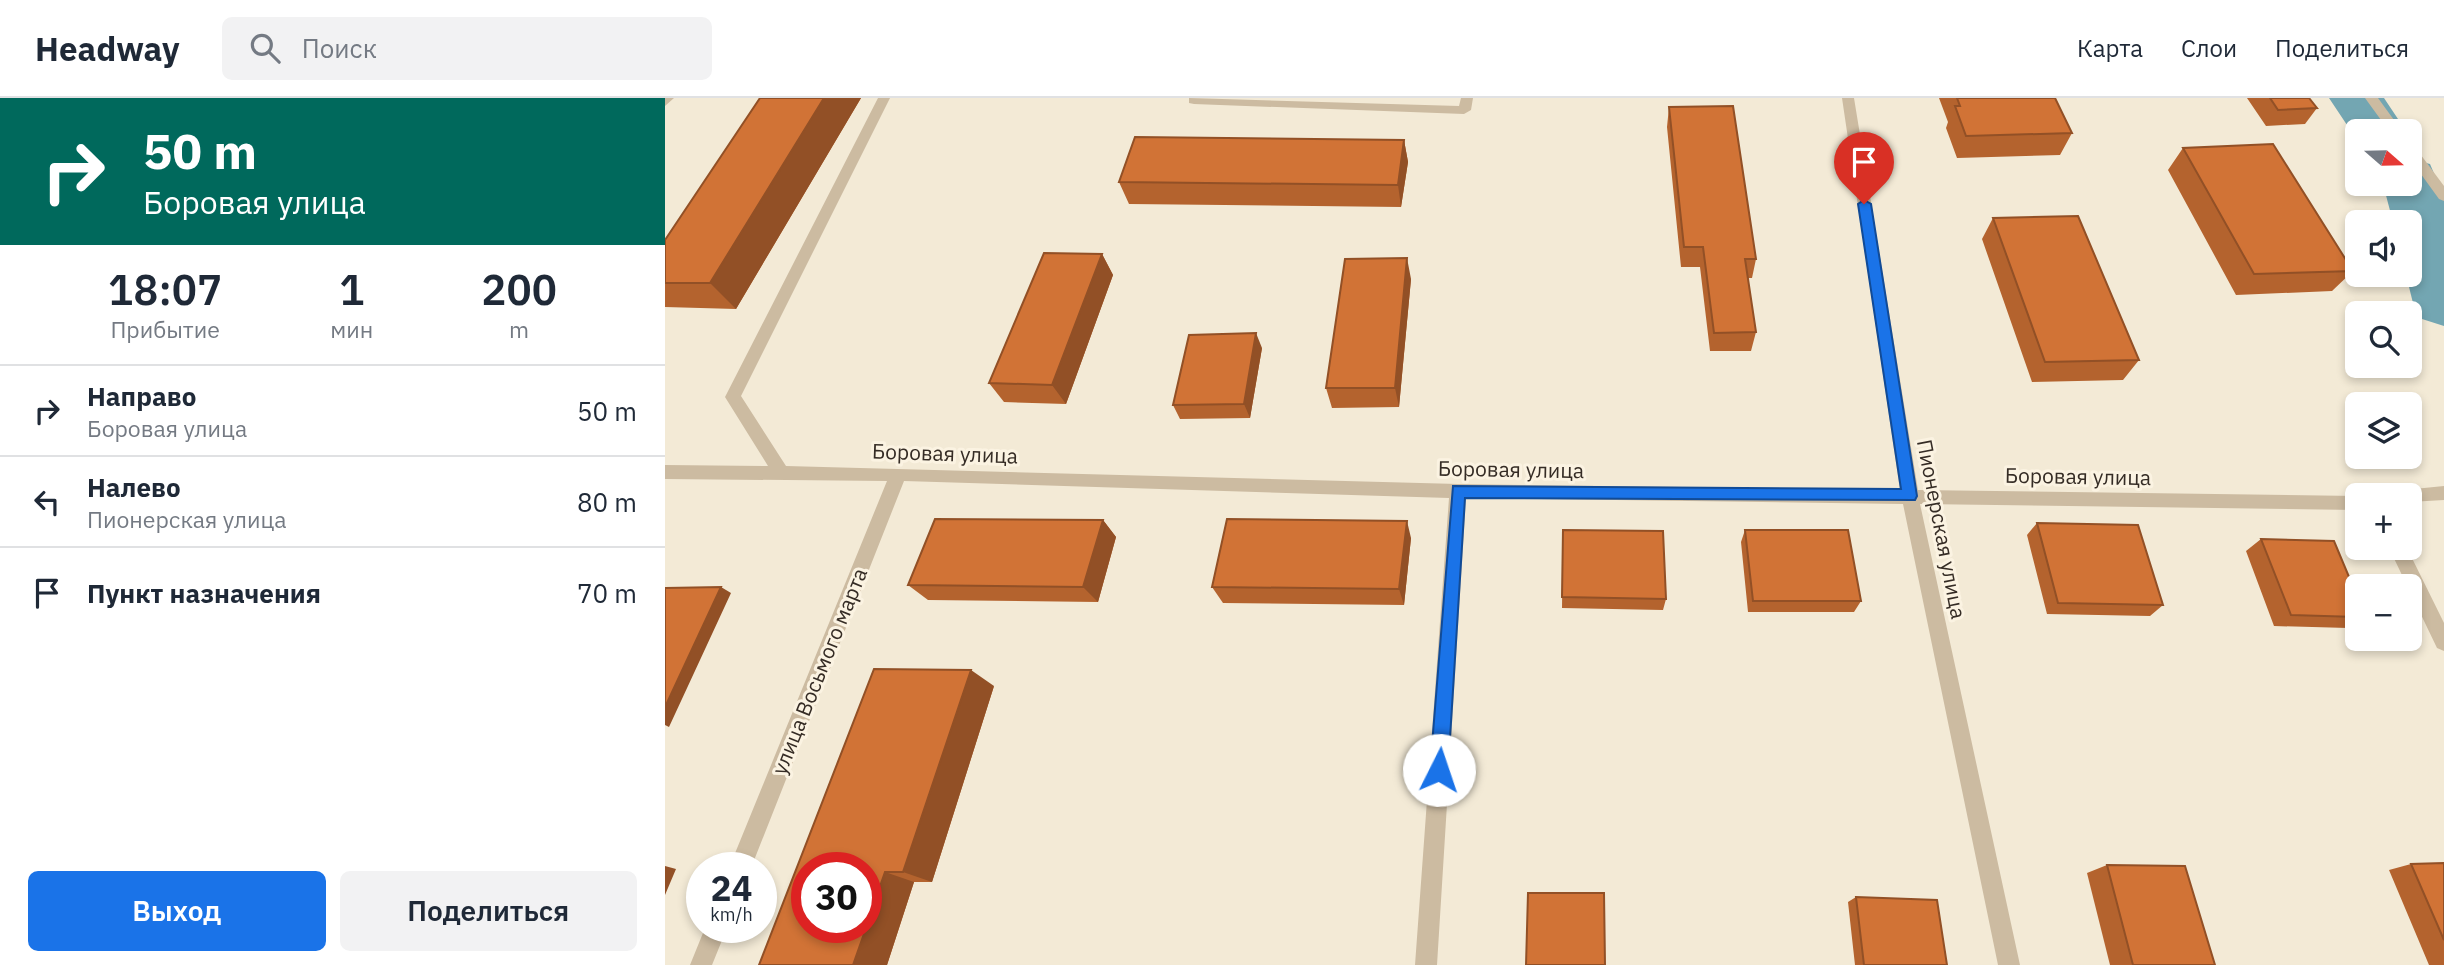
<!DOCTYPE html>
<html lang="ru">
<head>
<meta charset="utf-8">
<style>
	body { margin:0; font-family:"IBM Plex Sans",sans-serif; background:#f2f2f3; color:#1f2937; height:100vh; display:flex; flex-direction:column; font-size:26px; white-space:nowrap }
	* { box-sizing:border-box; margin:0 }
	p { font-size:23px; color:#747a83 }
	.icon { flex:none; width:38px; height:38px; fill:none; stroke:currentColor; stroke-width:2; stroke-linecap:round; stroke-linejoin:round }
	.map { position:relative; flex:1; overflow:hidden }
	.drawer { display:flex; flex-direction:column; background:#fff; width:665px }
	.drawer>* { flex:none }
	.hud { background:#00695c; color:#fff; overflow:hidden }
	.needle { width:46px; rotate:110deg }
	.controls { position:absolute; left:1680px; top:21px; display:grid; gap:14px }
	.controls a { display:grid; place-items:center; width:77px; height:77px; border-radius:10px; background:#fff; box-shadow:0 4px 10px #0003; font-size:35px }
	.speed { position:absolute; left:21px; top:754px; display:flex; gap:14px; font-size:35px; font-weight:700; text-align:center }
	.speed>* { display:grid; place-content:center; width:91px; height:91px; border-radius:50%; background:#fff; box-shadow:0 4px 10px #0003; line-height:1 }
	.speed small { font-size:18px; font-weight:400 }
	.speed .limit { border:10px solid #d22; background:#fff; color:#111 }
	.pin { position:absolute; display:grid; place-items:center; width:60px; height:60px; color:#fff; margin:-72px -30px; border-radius:50% 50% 50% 0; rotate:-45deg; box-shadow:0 0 7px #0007 }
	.pin .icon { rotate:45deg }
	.me { position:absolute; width:77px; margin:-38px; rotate:4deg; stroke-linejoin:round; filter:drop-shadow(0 0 5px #0008) }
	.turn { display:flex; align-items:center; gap:24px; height:147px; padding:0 28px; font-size:32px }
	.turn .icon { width:91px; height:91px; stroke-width:2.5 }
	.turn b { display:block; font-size:49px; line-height:60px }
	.eta { display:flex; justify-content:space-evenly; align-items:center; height:119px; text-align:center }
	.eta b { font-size:42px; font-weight:600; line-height:49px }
	.action { display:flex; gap:14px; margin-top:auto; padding:14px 28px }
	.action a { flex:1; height:80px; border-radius:10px; background:#1a73e8; color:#fff; font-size:28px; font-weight:600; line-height:80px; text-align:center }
	.action a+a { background:#f2f2f3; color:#1f2937 }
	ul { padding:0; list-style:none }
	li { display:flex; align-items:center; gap:21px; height:91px; padding:0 28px; border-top:2px solid #e0e1e3 }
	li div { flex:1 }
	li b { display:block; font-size:26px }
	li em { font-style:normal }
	header { display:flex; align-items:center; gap:42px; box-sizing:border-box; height:98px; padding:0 35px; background:#fff; border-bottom:2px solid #e0e1e3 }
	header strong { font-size:33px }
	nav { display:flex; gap:38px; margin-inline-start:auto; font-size:24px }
	.search { width:490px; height:63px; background:#f2f2f3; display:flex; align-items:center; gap:18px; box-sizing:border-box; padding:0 24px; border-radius:10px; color:#747a83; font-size:26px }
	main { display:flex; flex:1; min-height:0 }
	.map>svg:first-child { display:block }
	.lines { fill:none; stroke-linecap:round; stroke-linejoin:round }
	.river { fill:#73a6b2; fill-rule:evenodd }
	.minor { fill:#ccbba1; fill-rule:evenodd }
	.wall { fill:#b4632e }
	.shaded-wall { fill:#925026 }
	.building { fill:#d17336; stroke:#925026; stroke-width:2 }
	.route { fill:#1a73e8; stroke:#114b97; stroke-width:2 }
	.labels { text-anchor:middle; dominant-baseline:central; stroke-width:6; stroke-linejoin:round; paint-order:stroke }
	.street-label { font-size:21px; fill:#352c25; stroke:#fbf3e2 }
</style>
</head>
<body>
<header>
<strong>Headway</strong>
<div class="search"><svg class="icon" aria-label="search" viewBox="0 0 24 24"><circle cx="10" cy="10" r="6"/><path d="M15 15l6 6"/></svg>Поиск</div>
<nav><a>Карта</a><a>Слои</a><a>Поделиться</a></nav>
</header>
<main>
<section class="drawer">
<div class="hud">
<div class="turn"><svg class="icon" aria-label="right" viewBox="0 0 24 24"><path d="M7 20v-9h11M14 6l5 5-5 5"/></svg><div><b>50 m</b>Боровая улица</div></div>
</div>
<div class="eta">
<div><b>18:07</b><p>Прибытие</p></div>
<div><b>1</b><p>мин</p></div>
<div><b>200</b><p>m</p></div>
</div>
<ul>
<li><svg class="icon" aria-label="right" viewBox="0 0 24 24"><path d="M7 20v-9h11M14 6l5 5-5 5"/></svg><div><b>Направо</b><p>Боровая улица</p></div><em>50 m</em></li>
<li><svg class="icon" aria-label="left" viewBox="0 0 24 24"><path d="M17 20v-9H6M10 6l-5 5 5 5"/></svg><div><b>Налево</b><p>Пионерская улица</p></div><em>80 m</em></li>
<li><svg class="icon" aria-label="arrive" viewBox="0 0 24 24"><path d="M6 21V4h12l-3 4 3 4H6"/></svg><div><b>Пункт назначения</b></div><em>70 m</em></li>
</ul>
<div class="action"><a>Выход</a><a>Поделиться</a></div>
</section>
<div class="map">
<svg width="1779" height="867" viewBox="0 0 1779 867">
	<rect width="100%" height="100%" fill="#f3ead6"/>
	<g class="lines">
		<path class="river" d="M1664 0H1719L1741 33H1692V42Z
			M1745 61 1765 66 1779 99V228L1757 221 1748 205 1741 177H1745V124H1728L1718 86H1745Z"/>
		<path class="minor" d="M0 0H9L0 8Z
			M213 0H225L76 298 121 368 793 386 1235 392 1177 0H1189L1253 392 1692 398V412L1255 406 1355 867H1333L1238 406 801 400 772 867H750L784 400 239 383 86 770H64L222 383 0 381V367L103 368 60 299Z
			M524 0 794 8 796 0H808L806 12 799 16 529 6 524 5Z
			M1700 0H1713L1737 33H1724Z
			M1745 48 1750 49 1779 88V103L1774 101 1745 61Z
			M1779 388V402L1745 404V397H1736L1739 392Z
			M1724 450H1742L1779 525V553L1772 550Z
			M40 830H62L47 867H25Z"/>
	</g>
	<path class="wall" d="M95 0H196L71 211 0 209V142Z
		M1274 0H1390L1407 35 1395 57 1292 60 1281 30 1283 24Z
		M1582 0H1644L1652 10 1640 26 1601 28Z
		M1004 9 1091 161 1087 180H1083L1091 234 1086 253H1045L1035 169H1016L1002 29Z
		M739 42 743 64 736 109 464 106 454 84Z
		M1518 50 1688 173 1667 193 1571 197 1503 72Z
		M1328 120 1474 262 1458 282 1367 284 1317 141Z
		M437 156 448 177 401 306 339 304 324 285Z
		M746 181 734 309 667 310 661 290Z
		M597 250 585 320 515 321 508 307Z
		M438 422 451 439 433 504 263 502 243 487Z
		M1372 425 1498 507 1485 518 1382 516 1362 437Z
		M898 432 1001 501 998 512 897 510Z
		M1080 432 1196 503 1189 514H1083L1076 444Z
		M746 440 739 507 558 505 547 489Z
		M1596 441 1692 498V525L1683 530 1609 528 1581 453Z
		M329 588 267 784H249L222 867H94Z
		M1779 765V867H1764L1724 772 1746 766Z
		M1442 767 1550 867H1445L1422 775Z
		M1191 799 1282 867H1190L1183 804Z"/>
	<path class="shaded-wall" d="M159 0H196L71 211 45 185Z
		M739 42 743 64 736 109 733 87Z
		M437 156 448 177 401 306 387 287Z
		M742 160 746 181 734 309 730 290Z
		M591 235 597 250 585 320 579 306Z
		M438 422 451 439 433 504 418 489Z
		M742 423 746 440 739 507 734 491Z
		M56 489 66 495 4 629 0 627V609Z
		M306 572 329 588 267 784 238 774Z
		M0 768 11 771 0 797Z
		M220 774 249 784 222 867H188Z"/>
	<path class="building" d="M95 0H159L45 185H0V142Z
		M1292 0H1390L1407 35 1301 38 1290 8H1295Z
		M1605 0H1644L1652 10 1613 12Z
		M1068 8 1091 161H1080L1091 234 1049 235 1038 149H1019L1004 9Z
		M470 39 739 42 733 87 454 84Z
		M1608 46 1688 173 1589 176 1518 50Z
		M1413 118 1474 262 1380 264 1328 120Z
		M379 155 437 156 387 287 324 285Z
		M742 160 730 290H661L680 161Z
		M591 235 579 306 508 307 524 237Z
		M270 421 438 422 418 489 243 487Z
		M562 421 742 423 734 491 547 489Z
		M1372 425 1473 427 1498 507 1393 505Z
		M898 432 998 433 1001 501 897 499Z
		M1080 432H1183L1196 503H1088Z
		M1596 441 1669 443 1692 498V519L1626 517Z
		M56 489 0 609V490Z
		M209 571 306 572 238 774H220L201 829V770H142V830H201L188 867H94Z
		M1779 765V842L1746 766Z
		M1442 767 1520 768 1550 867H1468Z
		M863 795H939L940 867H861Z
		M1191 799 1272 802 1282 867H1199Z"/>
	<path class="route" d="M1199 102 1206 106 1252 398 1250 402 800 400 783 672 781 678 774 681 768 678 765 672 788 388 1236 391 1193 106Z"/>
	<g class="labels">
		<g class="street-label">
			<text transform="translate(280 355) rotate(2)">Боровая улица</text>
			<text transform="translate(846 371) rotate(1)">Боровая улица</text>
			<text transform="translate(1413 378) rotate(1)">Боровая улица</text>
			<text transform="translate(1277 431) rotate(79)">Пионерская улица</text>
			<text transform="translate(154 573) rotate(-68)">улица Восьмого марта</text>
		</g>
	</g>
</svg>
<div class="controls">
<a><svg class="needle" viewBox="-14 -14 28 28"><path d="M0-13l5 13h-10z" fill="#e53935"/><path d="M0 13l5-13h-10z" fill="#747a83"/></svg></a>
<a><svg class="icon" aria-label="sound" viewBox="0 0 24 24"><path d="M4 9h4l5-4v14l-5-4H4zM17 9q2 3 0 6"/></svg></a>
<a><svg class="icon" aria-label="search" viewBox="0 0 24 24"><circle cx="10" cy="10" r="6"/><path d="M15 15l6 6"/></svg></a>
<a><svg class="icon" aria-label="layers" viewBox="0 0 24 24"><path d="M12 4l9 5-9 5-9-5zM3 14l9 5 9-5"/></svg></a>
<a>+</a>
<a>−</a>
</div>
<div class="speed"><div>24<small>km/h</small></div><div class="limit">30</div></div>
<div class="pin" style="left:1199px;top:106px;background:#d93025"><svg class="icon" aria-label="arrive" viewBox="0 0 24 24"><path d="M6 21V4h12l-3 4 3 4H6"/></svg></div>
<svg class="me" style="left:774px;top:672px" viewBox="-20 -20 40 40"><circle r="19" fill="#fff"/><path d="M0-13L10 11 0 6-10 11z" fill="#1a73e8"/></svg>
</div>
</main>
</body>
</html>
